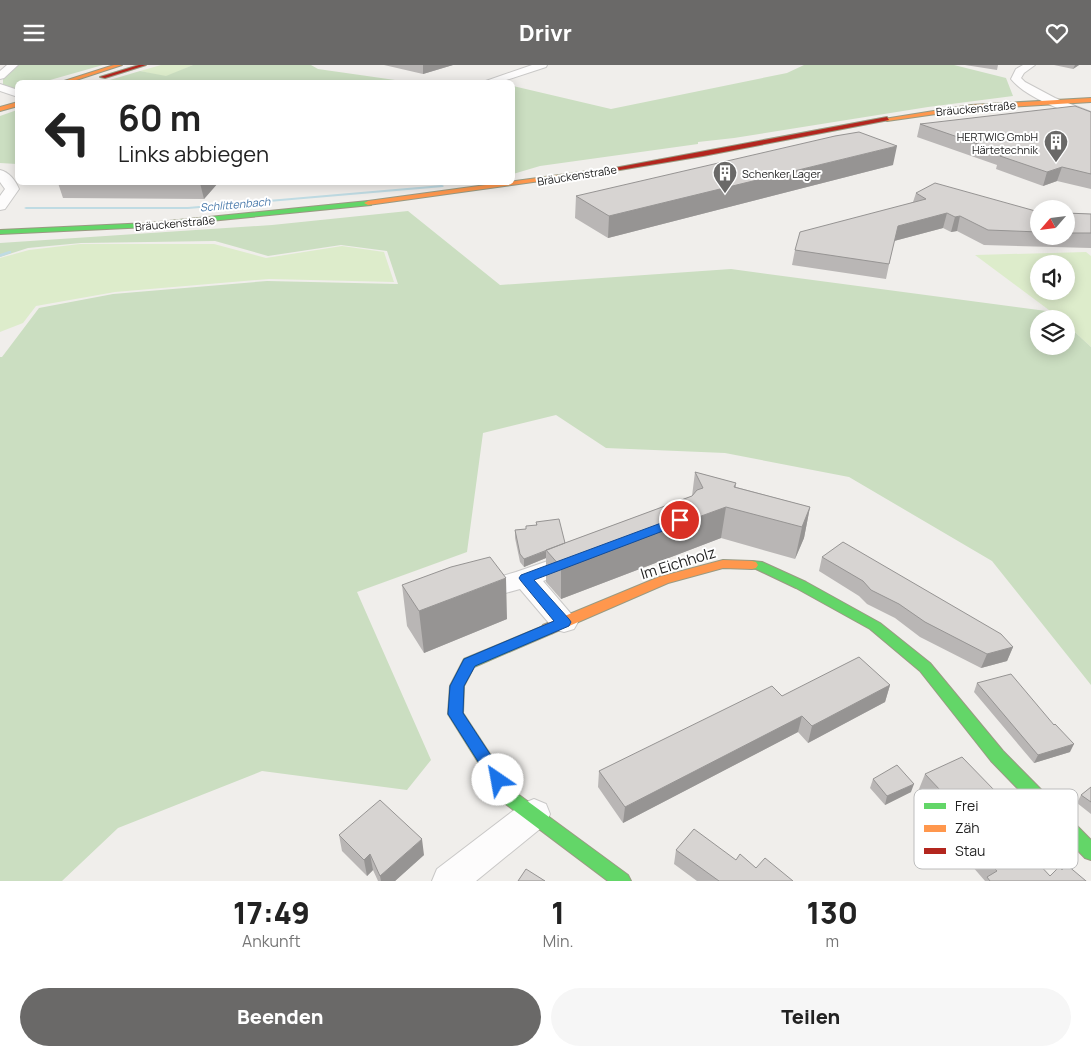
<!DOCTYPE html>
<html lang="de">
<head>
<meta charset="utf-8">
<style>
	body { margin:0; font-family:Manrope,sans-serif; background:#f6f6f6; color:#222; height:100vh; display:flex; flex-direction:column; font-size:19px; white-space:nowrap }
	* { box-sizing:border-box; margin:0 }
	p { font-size:16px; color:#767676 }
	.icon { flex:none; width:28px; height:28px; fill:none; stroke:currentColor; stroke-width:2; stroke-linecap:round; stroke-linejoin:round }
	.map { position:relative; height:816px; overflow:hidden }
	.details { display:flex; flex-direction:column; background:#fff; flex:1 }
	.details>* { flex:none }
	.guide { position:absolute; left:15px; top:15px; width:500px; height:105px; border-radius:8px; box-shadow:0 2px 12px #0003; background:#fff; color:#222; overflow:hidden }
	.needle { width:32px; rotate:242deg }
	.controls { position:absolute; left:1030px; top:135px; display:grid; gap:10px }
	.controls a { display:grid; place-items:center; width:45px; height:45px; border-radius:50%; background:#fff; box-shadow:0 2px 12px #0003; font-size:25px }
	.pin { position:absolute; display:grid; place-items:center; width:42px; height:42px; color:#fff; margin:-21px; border:2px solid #fff; border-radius:50%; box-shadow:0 1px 5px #0007 }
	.me { position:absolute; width:55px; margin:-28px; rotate:327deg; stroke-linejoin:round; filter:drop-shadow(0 0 4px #0008) }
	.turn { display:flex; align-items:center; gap:18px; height:105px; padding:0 20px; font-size:22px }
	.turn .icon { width:65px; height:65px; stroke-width:2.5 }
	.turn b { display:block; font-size:35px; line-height:42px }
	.eta { display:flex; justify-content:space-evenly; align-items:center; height:85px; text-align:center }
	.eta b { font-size:30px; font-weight:800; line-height:35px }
	.cta { display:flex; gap:10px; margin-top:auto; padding:10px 20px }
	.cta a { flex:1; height:58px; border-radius:30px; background:#6a6968; color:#fff; font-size:20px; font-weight:800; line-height:58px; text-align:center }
	.cta a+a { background:#f6f6f6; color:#222 }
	header { display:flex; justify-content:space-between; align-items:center; height:65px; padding:0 20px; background:#6a6968; color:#fff; font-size:22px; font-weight:800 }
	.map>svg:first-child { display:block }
	.grass { fill:#ddeccb; fill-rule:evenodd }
	.forest { fill:#cbdec1 }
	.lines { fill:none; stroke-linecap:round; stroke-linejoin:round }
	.stream { fill:#bfdbe3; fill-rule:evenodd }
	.street-casing { stroke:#c9c8c7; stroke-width:2 }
	.fast-casing { stroke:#999a82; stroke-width:2 }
	.slow-casing { stroke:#999a82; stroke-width:2 }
	.jam-casing { stroke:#999a82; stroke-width:2 }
	.street { fill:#fdfcfc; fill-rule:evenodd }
	.fast { fill:#63d668; fill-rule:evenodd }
	.slow { fill:#ff974d; fill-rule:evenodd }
	.jam { fill:#b3261e; fill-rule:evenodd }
	.wall { fill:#b9b6b5 }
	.shaded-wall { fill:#969493 }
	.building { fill:#d7d4d2; stroke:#969493 }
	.route { fill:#1a73e8; stroke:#114b97 }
	.labels { text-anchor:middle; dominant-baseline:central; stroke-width:4; stroke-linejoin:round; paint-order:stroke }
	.far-street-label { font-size:11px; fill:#222; stroke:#fff }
	.far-poi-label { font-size:11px; fill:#222; stroke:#fff; text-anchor:end }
	.far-water-label { font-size:11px; font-style:italic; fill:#4a7aab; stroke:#fff }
	.near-street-label { font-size:15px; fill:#222; stroke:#fff }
	.key { fill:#fff; stroke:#bdbdbd; stroke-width:1 }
	.key-label { font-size:14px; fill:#222 }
</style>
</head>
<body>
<header><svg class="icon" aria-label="menu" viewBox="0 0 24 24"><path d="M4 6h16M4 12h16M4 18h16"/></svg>Drivr<svg class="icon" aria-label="heart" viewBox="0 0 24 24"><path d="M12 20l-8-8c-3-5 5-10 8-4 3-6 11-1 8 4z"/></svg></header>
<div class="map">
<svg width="1091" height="816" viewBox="0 0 1091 816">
	<rect width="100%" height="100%" fill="#f0eeeb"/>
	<path class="grass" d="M161 0H193L166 12 140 6Z
		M80 179H214L266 193 342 181 384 187 394 217 269 214 115 227 36 241 23 258 0 267V193L29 185Z
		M1086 187 1091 191V282L1066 259V254H1061L975 190ZM1039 199H1066V226H1039Z"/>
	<path class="forest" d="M19 0H103L43 17 18 18 17 25 3 20V13Z
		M193 0H311L318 4 409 17H103L140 6 166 11Z
		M804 0H954L1006 13 1013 31 928 42 734 73 698 77V79L540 101 513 109V21L611 44 787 8Z
		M17 45V99L0 98V51Z
		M408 146 500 220 731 204 1054 247 1061 254H1039V281H1066V259L1091 282V620L992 496 849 412 725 388 606 383 556 350 483 368 467 487 357 527 431 695 407 725 262 706 118 763 62 816H0V292H2L39 243 113 229 267 216 398 219 387 186 341 180 268 191 215 176 81 178 28 183 0 192V178L272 160Z"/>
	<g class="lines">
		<path class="stream" d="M442 120 444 121 443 122 188 144H26L24 143 26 142H188Z
			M9 186H11V188L0 192V189Z"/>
		<defs>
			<path id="street" d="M7 0H18L4 13 0 14V6Z
				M532 0H547L546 2 497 18H480Z
				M1023 0H1035L1024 8 1021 13 1025 17 1055 33 1091 47V54C1068 49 1025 32 1011 14L1016 4Z
				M0 19 18 25V32L0 26Z
				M0 105C9 107 16 116 19 124L5 144 0 145V131L5 124 0 117Z
				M574 487 583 489 587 495 583 501 543 516 578 557 574 564 564 567 554 564 520 524 477 536 468 533 464 527 468 521 516 507Z
				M534 734 546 739 550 749 546 759 476 816H432L437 804 522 739Z"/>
			<path id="fast" d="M368 136 372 138 371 140 149 162 0 169V165L149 158Z
				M752 496 762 497 806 517 880 558 930 598 1003 686 1091 775V795L1085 793 991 696 920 606 870 564 796 523 756 504 748 503 746 500 748 497Z
				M548 559 553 560 555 564 553 568 474 602 464 621 463 648 515 727 628 810 631 816H608L503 737 448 649 450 621 464 594Z"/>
			<path id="slow" d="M114 0H122L67 18H58Z
				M1091 33V37L971 44 887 56 884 54 971 40Z
				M18 37V41L0 46V42Z
				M596 105 598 106V108L368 140 364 138 368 136Z
				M723 495 752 496 756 497 758 500 756 503 752 504 723 503 668 518 553 568 548 569 543 568 541 564 543 560 659 512Z"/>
			<path id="jam" d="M139 0H146L105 13 100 12Z
				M887 52 889 55 703 91 596 109 593 107Z"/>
		</defs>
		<use href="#street" class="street-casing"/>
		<use href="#fast" class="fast-casing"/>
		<use href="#slow" class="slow-casing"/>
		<use href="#jam" class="jam-casing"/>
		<use href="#street" class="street"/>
		<use href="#fast" class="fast"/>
		<use href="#slow" class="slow"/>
		<use href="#jam" class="jam"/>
	</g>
	<path class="wall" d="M384 0H453L423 9Z
		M965 0H998L997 5Z
		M1054 0H1079L1073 4Z
		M1091 47V124L1057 116 1043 121 996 104 997 100 917 72 920 59Z
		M893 100 608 173 575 153 576 131Z
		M58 118H218L204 134 63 133Z
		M916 128 1039 147V171H1066V148L1091 149V183L984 180 957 166 951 167 943 163 894 176 886 214 792 200 795 185 913 137Z
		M695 407 736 418V422L810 442 804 473 795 494 721 473 561 534 546 517V493L524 502 520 497 515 473V465L526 464 536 460V457L565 478 692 431Z
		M822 492 1013 582 1007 596 981 603 920 572 895 553 867 539 859 531 819 506Z
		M402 520 507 554 424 588 407 561Z
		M977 618 1054 660 1070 687 1034 698 974 627Z
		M890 620 885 637 808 678 798 667 623 758 598 722 599 706 782 631Z
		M925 709 1029 761 1021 776 1018 777 1050 811 1062 805 1087 816H985L972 801 975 795 946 762 948 756 919 724Z
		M873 714 911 727 885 740 870 723Z
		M1091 722V749L1077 738 1081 730Z
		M339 770 424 790 395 816H378L373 805 367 811 342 786Z
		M676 785 736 795 793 816H697L674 799Z"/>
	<path class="shaded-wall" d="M423 0H453L423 9Z
		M1075 0H1079L1073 4Z
		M897 81 893 100 608 173 609 151Z
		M1062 102 1057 116 1043 121 1047 107Z
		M200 118H218L204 134Z
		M947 148 943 163 894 176 898 161Z
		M960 151 957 166 951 167 955 152Z
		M726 442 721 473 561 534V502Z
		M810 442 804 473 795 494 802 462Z
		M546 486V493L524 502V494Z
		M506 513 507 554 424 588 419 546Z
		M1013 582 1007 596 981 603 987 589Z
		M890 620 885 637 808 678 812 661Z
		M802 651 798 667 623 758 625 742Z
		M1074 679 1070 687 1034 698 1038 690Z
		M914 719 911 727 885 740 887 731Z
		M1029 761 1021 776 1004 785 1012 770Z
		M422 774 424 790 395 816H381L380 811Z
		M370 789 373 805 367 811 364 795Z"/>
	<path class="building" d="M1075 41 1091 47V109L1062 102 1047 107 1000 91 1007 89 920 59Z
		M859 67 897 81 609 151 576 131 835 71Z
		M935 118 1039 147V167L988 165 960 151 955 152 947 148 898 161 889 199 795 185 800 167 926 134 916 128Z
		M1066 148 1091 149V168H1066Z
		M695 407 736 418 734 422 810 442 802 462 726 442 561 502 546 485 692 431 697 425 703 423Z
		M559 454 565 478 524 494 520 489 515 465 526 464V461L537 460 536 457Z
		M843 477 1001 569 1013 582 987 589 925 557 899 539 871 525 863 516 822 492Z
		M490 492 506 513 419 546 402 520 451 502Z
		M859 592 890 620 812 661 802 651 625 742 599 706 772 621 782 631Z
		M1011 609 1054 660 1055 659 1074 679 1038 690 977 618Z
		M962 692 1029 761 1012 770 1050 811 1059 802 1062 805 1067 800 1086 816H990L987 812 997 806 979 787 985 783 952 747 957 743 925 709Z
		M897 700 914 719 887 731 873 714Z
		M1091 722V737L1081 730Z
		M380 735 422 774 380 811 370 789 364 795 339 770Z
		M694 764 736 795 740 789 756 803 765 793 793 816H719L676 785Z
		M526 804 545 816H518Z"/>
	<path class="route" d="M680 451 684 453 686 455 684 458 534 515 569 554 571 557 569 561 475 601 464 621 463 648 507 715 504 720 498 722 493 720 448 649 450 621 464 594 554 556 521 516 519 513 521 510Z"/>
	<defs>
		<symbol id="building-pin" viewBox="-11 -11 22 30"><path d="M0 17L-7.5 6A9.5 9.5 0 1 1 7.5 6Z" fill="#6a6968" stroke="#fff"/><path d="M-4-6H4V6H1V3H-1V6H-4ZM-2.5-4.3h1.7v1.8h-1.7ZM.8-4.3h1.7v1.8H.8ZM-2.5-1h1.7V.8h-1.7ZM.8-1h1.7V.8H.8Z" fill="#fff"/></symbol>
	</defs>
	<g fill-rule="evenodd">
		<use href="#building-pin" x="1042" y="63" width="28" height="38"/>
		<use href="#building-pin" x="711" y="94" width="28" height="38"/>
	</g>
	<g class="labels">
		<g class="far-street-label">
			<text transform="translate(976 43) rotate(-5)">Bräuckenstraße</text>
			<text transform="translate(577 110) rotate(-9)">Bräuckenstraße</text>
			<text transform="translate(175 158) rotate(-5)">Bräuckenstraße</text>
		</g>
		<g class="far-poi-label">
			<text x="1038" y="71">HERTWIG GmbH<tspan x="1038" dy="13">Härtetechnik</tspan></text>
			<text x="742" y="108" text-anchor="start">Schenker Lager</text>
		</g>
		<g class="far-water-label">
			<text transform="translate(235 139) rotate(-5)">Schlittenbach</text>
		</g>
		<g class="near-street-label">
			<text transform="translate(678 498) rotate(-17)">Im Eichholz</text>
		</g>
	</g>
	<rect x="914" y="724" width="164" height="80" rx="8" class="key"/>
	<rect x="924" y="738" width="22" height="6" fill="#63d668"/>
	<rect x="924" y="760" width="22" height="7" fill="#ff974d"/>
	<rect x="924" y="783" width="22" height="6" fill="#b3261e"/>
	<g class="key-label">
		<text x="955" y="746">Frei</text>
		<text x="955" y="768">Zäh</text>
		<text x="955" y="791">Stau</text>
	</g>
</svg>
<div class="controls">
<a><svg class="needle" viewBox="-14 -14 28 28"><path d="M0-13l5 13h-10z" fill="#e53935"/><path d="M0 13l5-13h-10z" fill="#767676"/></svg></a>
<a><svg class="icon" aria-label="sound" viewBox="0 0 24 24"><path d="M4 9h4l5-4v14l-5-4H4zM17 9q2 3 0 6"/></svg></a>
<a><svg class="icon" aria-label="layers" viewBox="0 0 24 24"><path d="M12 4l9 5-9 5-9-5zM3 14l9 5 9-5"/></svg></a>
</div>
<div class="pin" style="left:680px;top:455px;background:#d93025"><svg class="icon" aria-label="arrive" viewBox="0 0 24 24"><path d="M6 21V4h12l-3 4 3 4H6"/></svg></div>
<svg class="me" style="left:498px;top:715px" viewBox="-20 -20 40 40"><circle r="19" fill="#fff"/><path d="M0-13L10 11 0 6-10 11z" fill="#1a73e8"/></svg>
<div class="guide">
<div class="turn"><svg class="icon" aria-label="left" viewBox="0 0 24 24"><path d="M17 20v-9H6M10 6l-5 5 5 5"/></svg><div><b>60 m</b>Links abbiegen</div></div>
</div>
</div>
<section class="details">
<div class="eta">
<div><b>17:49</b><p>Ankunft</p></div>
<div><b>1</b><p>Min.</p></div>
<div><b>130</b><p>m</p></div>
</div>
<div class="cta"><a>Beenden</a><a>Teilen</a></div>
</section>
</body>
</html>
